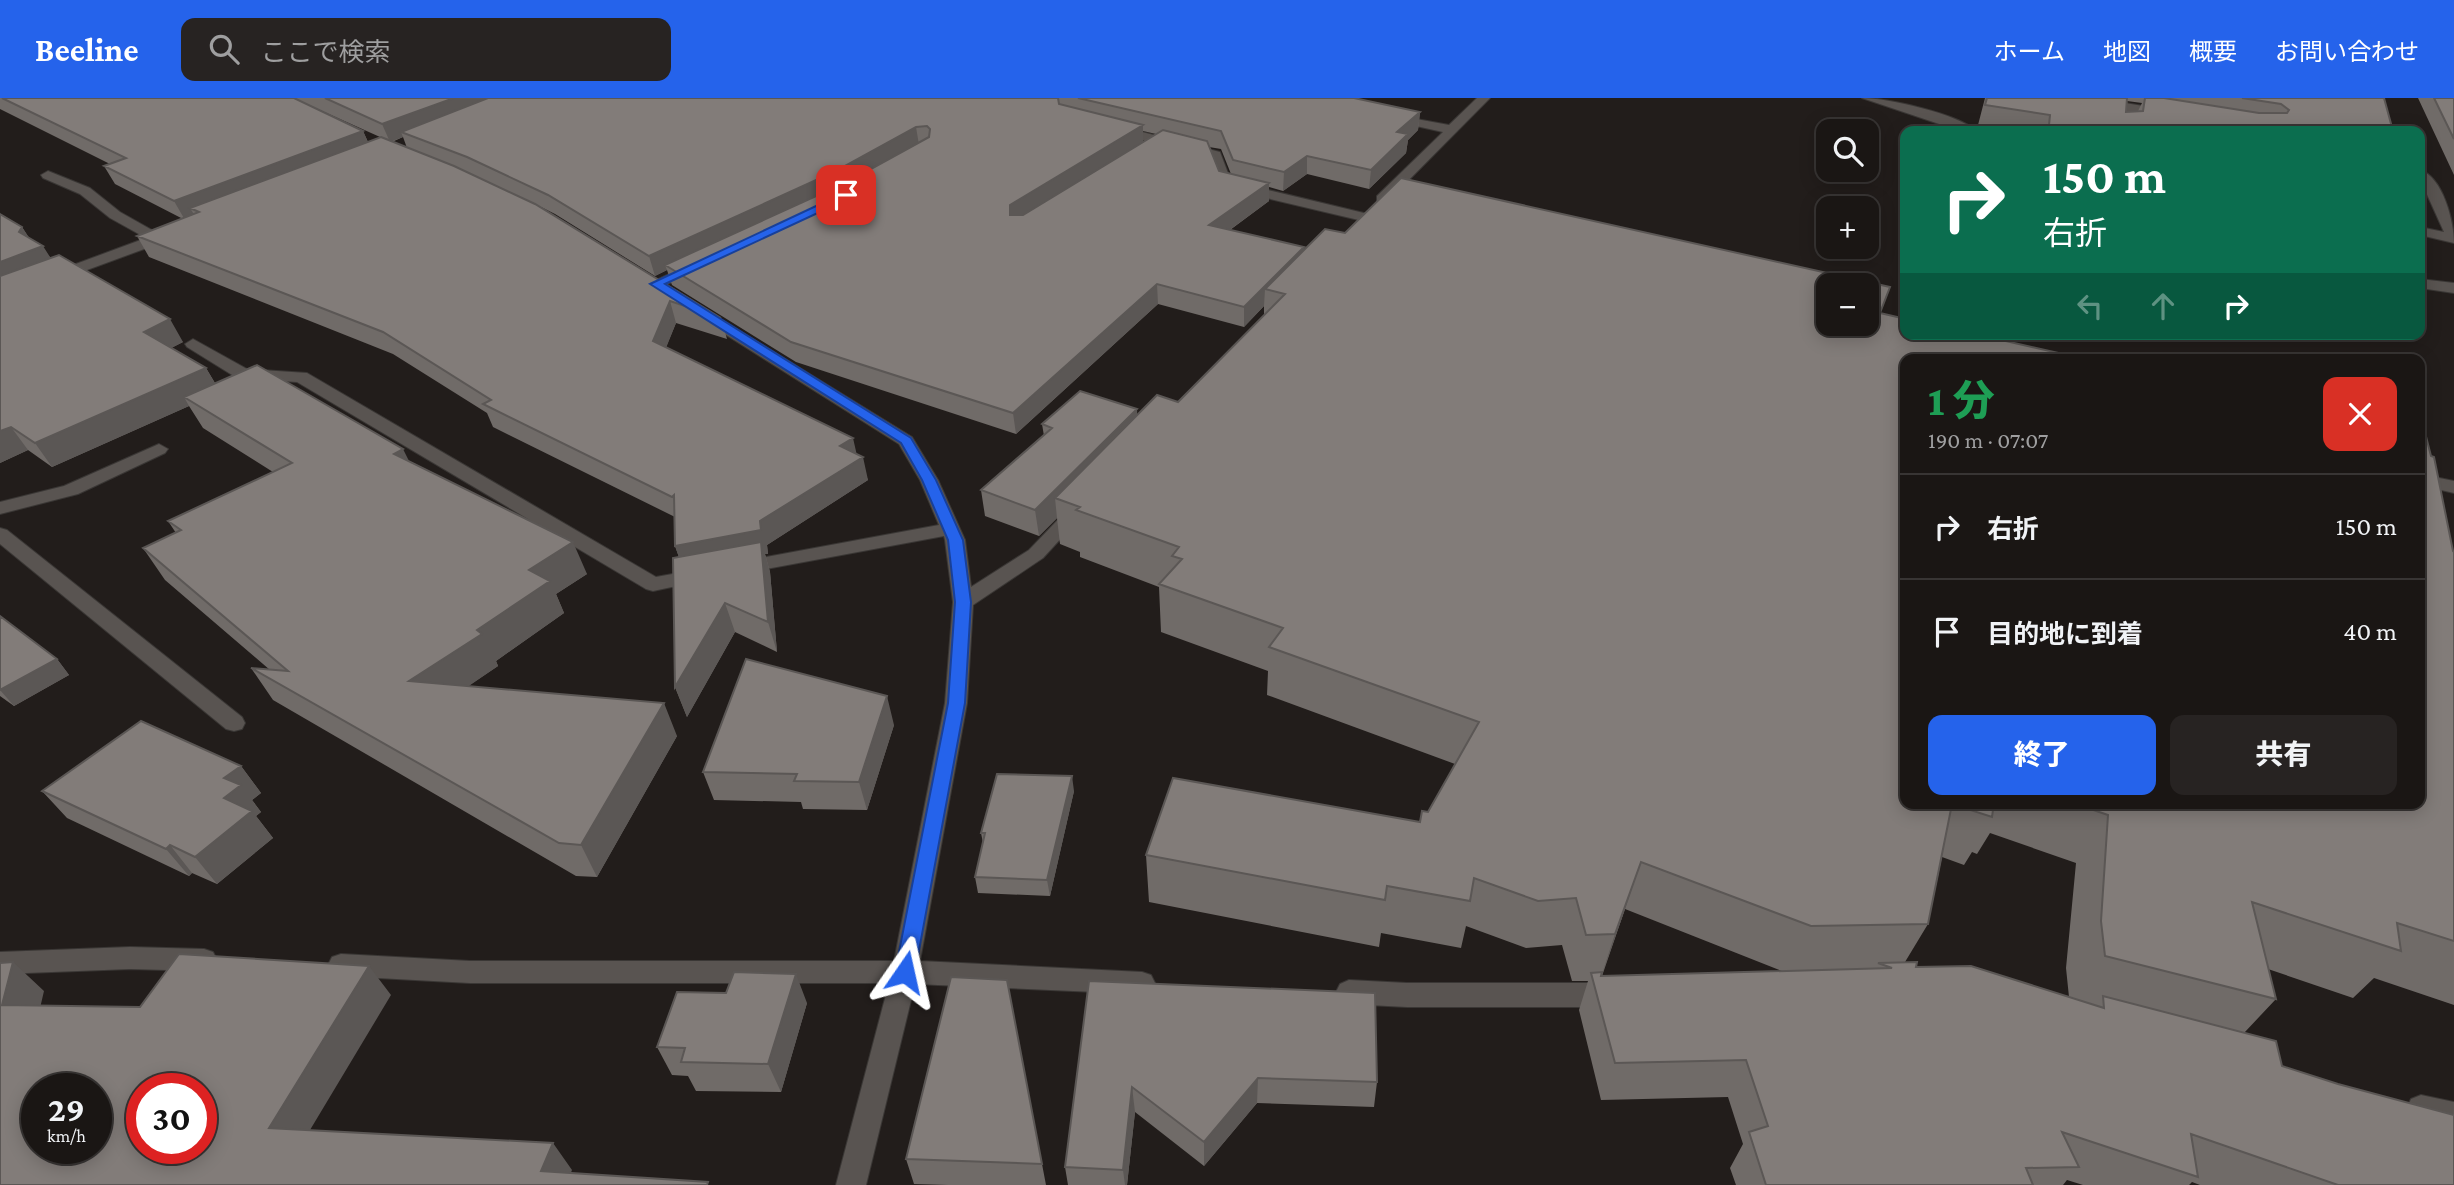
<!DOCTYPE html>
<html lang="ja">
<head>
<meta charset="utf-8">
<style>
	body { margin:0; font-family:"Crimson Pro","Noto Sans JP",serif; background:#272322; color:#f1f3f6; height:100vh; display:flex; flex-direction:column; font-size:26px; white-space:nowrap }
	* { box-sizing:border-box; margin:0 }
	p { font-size:23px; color:#9f9fa0 }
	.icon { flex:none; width:38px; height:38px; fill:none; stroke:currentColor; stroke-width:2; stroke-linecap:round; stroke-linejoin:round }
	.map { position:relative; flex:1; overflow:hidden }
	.drawer { position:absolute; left:1900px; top:256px; width:525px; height:455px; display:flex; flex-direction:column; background:#1a1614; border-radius:14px; box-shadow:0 4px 18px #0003,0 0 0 2px #383534 }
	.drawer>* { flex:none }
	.guide { position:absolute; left:1900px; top:28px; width:525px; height:214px; border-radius:14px; box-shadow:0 4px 18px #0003,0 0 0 2px #383534; background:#0b6e4f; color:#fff; overflow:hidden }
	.fabs { position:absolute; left:1816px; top:21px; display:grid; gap:14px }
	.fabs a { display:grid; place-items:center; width:63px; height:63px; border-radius:14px; background:#1a1614; box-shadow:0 4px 18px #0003,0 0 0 2px #383534; font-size:35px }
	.speed { position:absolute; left:21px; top:975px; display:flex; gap:14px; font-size:35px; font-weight:700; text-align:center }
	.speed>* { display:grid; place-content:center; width:91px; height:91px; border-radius:50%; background:#1a1614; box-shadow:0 4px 18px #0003,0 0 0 2px #383534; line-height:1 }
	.speed small { font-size:18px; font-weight:400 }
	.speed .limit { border:10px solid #d22; background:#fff; color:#111 }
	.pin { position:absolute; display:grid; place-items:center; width:60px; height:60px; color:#fff; margin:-30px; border-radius:14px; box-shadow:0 4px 10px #0006 }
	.me { position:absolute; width:77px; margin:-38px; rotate:11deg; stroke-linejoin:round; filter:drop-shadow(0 0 5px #0008) }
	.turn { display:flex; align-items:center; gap:24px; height:147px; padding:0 28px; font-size:32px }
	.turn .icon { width:91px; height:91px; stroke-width:2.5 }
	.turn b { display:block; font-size:49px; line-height:60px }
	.lanes { display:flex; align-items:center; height:66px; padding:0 28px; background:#0003; justify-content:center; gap:35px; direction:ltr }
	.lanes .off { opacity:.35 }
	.round { display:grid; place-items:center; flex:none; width:74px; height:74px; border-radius:14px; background:#272322 }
	.headline { display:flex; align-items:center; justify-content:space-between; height:119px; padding:0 28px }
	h1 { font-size:42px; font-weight:800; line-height:52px; color:#1e9e55 }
	.action { display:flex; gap:14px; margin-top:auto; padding:14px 28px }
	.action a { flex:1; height:80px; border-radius:14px; background:#2563eb; color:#fff; font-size:28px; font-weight:800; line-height:80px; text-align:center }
	.action a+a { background:#272322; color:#f1f3f6 }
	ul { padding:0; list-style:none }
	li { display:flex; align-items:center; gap:21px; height:105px; padding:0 28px; border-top:2px solid #383534 }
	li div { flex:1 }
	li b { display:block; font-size:26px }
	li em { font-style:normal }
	header { display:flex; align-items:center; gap:42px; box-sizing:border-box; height:98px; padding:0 35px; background:#2563eb; color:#fff }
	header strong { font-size:33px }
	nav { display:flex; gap:38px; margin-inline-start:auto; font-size:24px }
	.search { width:490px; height:63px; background:#272322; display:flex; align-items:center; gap:18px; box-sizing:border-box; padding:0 24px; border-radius:14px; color:#9f9fa0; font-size:26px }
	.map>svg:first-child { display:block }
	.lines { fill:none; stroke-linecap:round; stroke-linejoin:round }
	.minor-casing { stroke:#3a3735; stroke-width:2 }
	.minor { fill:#595451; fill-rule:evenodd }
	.wall { fill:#706b68; fill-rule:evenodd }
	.shaded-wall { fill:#5b5755 }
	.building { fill:#827c79; stroke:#5b5755; stroke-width:2; fill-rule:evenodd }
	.route { fill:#2563eb; stroke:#184099; stroke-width:2 }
</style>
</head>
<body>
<header>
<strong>Beeline</strong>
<div class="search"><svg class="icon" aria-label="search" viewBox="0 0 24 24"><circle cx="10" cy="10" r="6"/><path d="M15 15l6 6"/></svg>ここで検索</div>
<nav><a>ホーム</a><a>地図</a><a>概要</a><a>お問い合わせ</a></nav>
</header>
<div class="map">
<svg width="2454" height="1087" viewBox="0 0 2454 1087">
	<rect width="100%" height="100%" fill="#221d1b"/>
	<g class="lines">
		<defs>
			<path id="minor" d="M1477 0H1490L1387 104H1377V98L1443 34 1389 22V16L1449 27Z
				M1862 0C1888 0 1958 16 1977 33H1960Z
				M2066 0H2094L2168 12 2174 16 2168 20 2072 4Z
				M1115 27 1220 54 1231 83 1368 116 1370 119 1363 123 1220 89 1209 59 1111 34 1109 31Z
				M2420 72C2443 79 2454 124 2454 145L2420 137V129L2444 134 2420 81Z
				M48 73 90 90 120 114 159 136 169 133 176 137 174 140 0 204V194L146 140 110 120 80 96 43 80 41 77Z
				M695 164 702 168 700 171 661 189 656 191 648 186Z
				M2420 181 2454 185V195L2420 190Z
				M699 208 912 339 938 382 965 442 971 489 1029 452 1071 408H1085L1087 412 1043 460 973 507 967 605 920 863 1142 874 1151 877 1155 885 1151 893 1142 896 915 886 866 1087H836L889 885H470L341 878 332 875 328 867 332 859 341 856 470 863H894L945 605 953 504 945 442 944 438 739 476 732 474 729 470 732 466 739 464 939 427 920 382 899 346 693 216 691 213 693 210Z
				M193 241 247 271 307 275 656 479 700 471 707 472 710 477 707 482 700 483 653 493 646 491 297 284 237 280 187 249 185 246Z
				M159 346 168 351 165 355 78 396 0 416V404L64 388Z
				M2420 376 2454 383V395L2420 387Z
				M0 430 7 432 242 619 245 625 242 631 234 633 226 631 0 446Z
				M130 849 204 851 213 854 217 862 213 870 204 873 130 871 0 876V854Z
				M1349 882 1407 885H1610L1619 889 1623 897 1619 905 1610 909H1407L1349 906 1340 902 1336 894 1340 886Z
				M2421 997 2454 1004V1030L2411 1019 2407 1010 2411 1001Z"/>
		</defs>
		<use href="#minor" class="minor-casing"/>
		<use href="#minor" class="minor"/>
	</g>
	<path class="wall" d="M0 0H1354L1420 14 1418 32 1408 42 1406 55 1369 91 1307 76 1283 93 1269 89V103L1230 132 1304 152 1345 135 1881 215 1906 705H2420L2453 453 2454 454V907L2374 880 2353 900 2268 871 2276 901 2244 935 2282 968 2454 1087H2200L2192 1084 2189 1087H2083L2067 1082 2063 1087H1736L1730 1070 1743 1046 1728 999 1601 1002 1579 912 1588 883H1572L1562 847 1526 850 1466 828 1461 850 1381 835 1379 849 1149 804 1146 757 1420 724 1428 714 1455 666 1267 597 1268 573 1161 534 1159 489 1080 459V454L1060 446 1057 420 1039 438 985 418 981 392 1044 338 1042 326 1137 311V317L1178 304 1264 217V208L1244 229 1158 206 1016 336 796 264 672 187 667 172 655 178 555 116 539 108 721 220 727 241 676 225 666 249 856 355 868 382 767 447 768 456H765L770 474 777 554 735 534 687 619 675 589 679 459 675 448V419L493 329 487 315 393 256 149 159 137 138 183 121 115 86 104 68 110 66 0 11ZM302 4 380 39 368 44 363 33ZM1143 33 1156 36 1143 44ZM403 39 407 50 392 44ZM1209 49 1221 51 1231 76 1219 73ZM1990 735 2076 765 2066 870 2069 899 1916 869 1905 864 1928 826 1942 759 1964 767 1972 754 1977 756ZM1625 811 1782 873 1602 878Z
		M1985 0H2384L2393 33H2016L1978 27ZM2127 3 2142 5 2138 13 2126 14Z
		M2418 0H2454V77Z
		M0 116 22 129 29 140 51 160 183 244 171 250 206 270 215 285 409 363 587 476 556 496 564 515 496 563 498 568 468 588 677 638 597 779 576 778 273 602 251 570 270 572 165 482 143 450 176 435 168 423 273 374 203 330 189 308 52 369 28 352 0 365Z
		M0 518 57 561 69 577 14 608 0 598Z
		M894 627 867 712 803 711 801 704 714 702 703 674Z
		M241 668 261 695 252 702 261 714 256 718 273 740 217 786 192 775 189 778 67 720 42 693Z
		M1074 693 1050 798 978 795 975 779 983 745 981 735Z
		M1007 882 1046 1087H948L914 1086 906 1061Z
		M1089 883 1377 984 1374 1009 1257 1005 1204 1068 1135 1014 1127 1087H1068L1065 1069Z
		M807 905 781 994 696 993 688 978 672 977 657 949Z"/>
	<path class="shaded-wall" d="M454 0H508L401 34 403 39 390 44 382 26Z
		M1420 14 1418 32 1408 42 1406 55 1369 91 1371 72 1397 34Z
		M1143 27V45L1013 126 1010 117V107Z
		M916 29 919 47 840 92 665 167 667 172 655 178 649 158Z
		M363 33 371 51 190 110 195 118 185 122 174 103Z
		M1307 58V76L1283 93 1284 74Z
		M1269 85V103L1209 147V127Z
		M22 129 36 150 43 148 57 170 0 191V164Z
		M1304 149 1303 168 1265 191 1264 208 1244 229V209Z
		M1157 186 1158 206 1016 336 1013 315Z
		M670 203 676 225 660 265 653 243Z
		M170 221 183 244 158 257 144 234Z
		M206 270 220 294 184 299 189 308 52 369 35 345Z
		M1137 311 1138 336 1055 400 1057 420 1039 438 1035 412Z
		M11 329 28 352 0 365V333Z
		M853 340 858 362 863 359 868 382 767 447 768 456H765L770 474 777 554 768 524 683 471 675 448 760 423 840 348Z
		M403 351 419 383 394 356Z
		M573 444 587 476 556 496 564 515 496 563 498 568 428 616 409 583 477 532 529 472Z
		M725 505 735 534 687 619 675 589Z
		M57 561 69 577 14 608 0 592Z
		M887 598 894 627 867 712 859 684Z
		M664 605 677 638 597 779 581 747Z
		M241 668 261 695 252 702 261 714 256 718 273 740 217 786 195 759 224 700V680Z
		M1072 678 1074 693 1050 798 1047 782Z
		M170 747 192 775 189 778 166 751Z
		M1641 764 1625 811 1600 882 1615 836Z
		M13 864 44 893 34 936 2 907Z
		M369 868 391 897 295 1057 269 1030Z
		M796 876 807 905 781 994 768 966Z
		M1258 980 1257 1005 1204 1068V1044Z
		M1132 989 1135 1014 1127 1087H1125L1123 1072Z
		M553 1045 572 1072 566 1087 541 1073Z"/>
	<path class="building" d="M2 0H294L363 33 174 103 104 68 126 60Z
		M325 0H454L382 26Z
		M488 0H1058L1059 6 1143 27 1010 107V117H1023L1163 32 1207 43 1219 73 1269 85 1209 127 1304 149 1244 209 1157 186 1013 315 791 244 665 167 849 83 929 39 930 31 927 28 916 29 836 73 649 158 548 97 467 59 401 34Z
		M1078 0H1354L1420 14 1397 34 1408 36 1371 72 1307 58 1284 74 1233 62 1221 33Z
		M1987 0H2127L2126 14 2143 13 2145 0H2164L2259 15H2287L2289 12 2281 6 2242 0H2384L2393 33H2086L2049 27 2050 17 1985 7Z
		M2434 0H2454V41Z
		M381 39 454 68 535 106 721 220 670 203 653 243 853 340 840 348 863 359 760 423 761 432 675 448 674 397 672 399 483 306 491 302 383 234 137 138 199 114 190 110Z
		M1401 80 1890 189 1880 215 1906 221V236H1975L2085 261H1906V705H1994L1992 719 1952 706 1928 826 1811 828 1641 764 1615 836 1586 837 1576 800 1538 803 1474 780 1470 803 1387 788 1385 802 1146 757 1173 680 1420 724 1422 713 1428 714 1479 624 1269 549 1283 530 1159 486 1182 461 1172 458 1179 449 1076 412 1080 409 1055 400 1157 297 1178 304 1285 196 1265 191 1325 131 1345 135ZM1829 187H1867V226H1829Z
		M0 116 22 129 19 134 43 148 0 164Z
		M2420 127 2424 140 2420 139Z
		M59 157 170 221 144 234 206 270 35 345 11 329 0 333V178Z
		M257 267 403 351 394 356 573 444 529 472 550 483 477 532 482 536 409 583 664 605 581 747 559 745 251 570 288 573 143 450 181 432 168 423 292 365 184 299Z
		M1080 293 1137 311 1035 412 981 392 1052 330 1042 326Z
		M2420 315 2431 358 2434 359 2453 453 2454 454V843L2397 825 2401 853 2252 804 2276 901 2105 858 2101 823 2108 717 2073 705H2420Z
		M761 444 768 524 725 505 675 589 673 460Z
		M0 518 57 561 0 592Z
		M746 561 887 598 859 684 794 683 797 676 703 674Z
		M141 623 241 668 224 680 241 687 224 700 252 713 195 759 170 747 166 751 42 693Z
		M997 676 1072 678 1047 782 975 779 985 735H981Z
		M179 856 369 868 269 1030 553 1045 541 1073 708 1084 707 1087H0V865L13 864 2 907 140 909ZM37 990H96V1050H37ZM142 990H201V1050H142Z
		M1917 864 1916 869 1971 868 2104 910 2103 898 2276 943 2282 968 2338 986 2454 1017V1087H2338L2191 1036 2198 1079 2062 1034 2079 1069 2026 1070 2033 1087H1766L1749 1034 1768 1028 1746 962 1615 965 1591 875 1602 874 1601 878 1892 870 1878 865Z
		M734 874 796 876 768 966 681 964 685 950 657 949 677 894 726 895Z
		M951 879 1007 882 1042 1066 906 1061Z
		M1089 883 1375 895 1377 984 1258 980 1204 1044 1132 989 1123 1072 1065 1069Z"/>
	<path class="route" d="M846 94 851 97 850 100 665 186 911 340 936 382 963 442 971 504 965 605 915 874 912 880 905 883 898 880 895 874 948 605 955 504 948 442 922 382 901 345 650 186Z"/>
</svg>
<div class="fabs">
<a><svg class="icon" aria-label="search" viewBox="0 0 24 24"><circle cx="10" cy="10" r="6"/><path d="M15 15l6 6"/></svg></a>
<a>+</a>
<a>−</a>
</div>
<div class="speed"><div>29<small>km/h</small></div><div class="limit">30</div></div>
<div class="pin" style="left:846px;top:97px;background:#d93025"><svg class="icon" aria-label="arrive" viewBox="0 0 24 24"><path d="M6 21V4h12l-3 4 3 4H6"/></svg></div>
<svg class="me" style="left:905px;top:874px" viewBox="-20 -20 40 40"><path d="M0-17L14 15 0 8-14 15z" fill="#2563eb" stroke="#fff" stroke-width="4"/></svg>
<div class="guide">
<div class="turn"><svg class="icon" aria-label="right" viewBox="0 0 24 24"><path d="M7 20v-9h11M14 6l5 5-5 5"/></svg><div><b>150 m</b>右折</div></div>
<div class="lanes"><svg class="icon off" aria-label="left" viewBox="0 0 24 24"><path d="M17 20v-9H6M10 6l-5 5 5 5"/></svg><svg class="icon off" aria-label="ahead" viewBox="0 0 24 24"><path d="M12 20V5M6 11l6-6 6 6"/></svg><svg class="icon" aria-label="right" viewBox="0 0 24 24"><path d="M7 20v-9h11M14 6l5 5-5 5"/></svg></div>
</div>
<section class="drawer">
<div class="headline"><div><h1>1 分</h1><p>190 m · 07:07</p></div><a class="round" style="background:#d93025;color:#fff"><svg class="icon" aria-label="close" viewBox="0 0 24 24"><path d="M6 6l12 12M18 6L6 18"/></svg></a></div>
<ul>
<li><svg class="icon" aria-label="right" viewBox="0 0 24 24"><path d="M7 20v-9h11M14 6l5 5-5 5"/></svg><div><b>右折</b></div><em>150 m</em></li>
<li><svg class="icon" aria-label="arrive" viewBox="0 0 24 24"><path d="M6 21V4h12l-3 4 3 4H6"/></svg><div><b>目的地に到着</b></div><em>40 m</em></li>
</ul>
<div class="action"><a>終了</a><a>共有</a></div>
</section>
</div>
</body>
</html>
